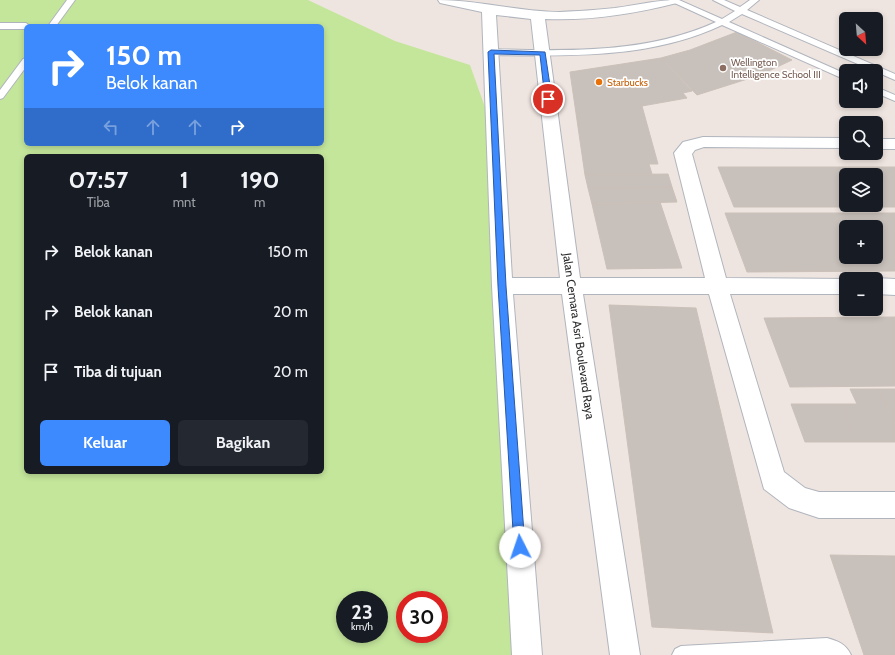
<!DOCTYPE html>
<html lang="id">
<head>
<meta charset="utf-8">
<style>
	body { margin:0; font-family:Cabin,sans-serif; background:#242831; color:#f1f3f6; height:100vh; display:flex; flex-direction:column; font-size:15px; white-space:nowrap }
	* { box-sizing:border-box; margin:0 }
	p { font-size:13px; color:#9ea1a6 }
	.icon { flex:none; width:22px; height:22px; fill:none; stroke:currentColor; stroke-width:2; stroke-linecap:round; stroke-linejoin:round }
	.map { position:relative; flex:1; overflow:hidden }
	.details { position:absolute; left:24px; top:154px; width:300px; height:320px; display:flex; flex-direction:column; background:#171b24; border-radius:6px; box-shadow:0 2px 6px #0003 }
	.details>* { flex:none }
	.banner { position:absolute; left:24px; top:24px; width:300px; height:122px; border-radius:6px; box-shadow:0 2px 6px #0003; background:#3d89fe; color:#fff; overflow:hidden }
	.needle { width:26px; rotate:154deg }
	.buttons { position:absolute; left:839px; top:12px; display:grid; gap:8px }
	.buttons a { display:grid; place-items:center; width:44px; height:44px; border-radius:6px; background:#171b24; box-shadow:0 2px 6px #0003; font-size:20px }
	.speed { position:absolute; left:336px; top:591px; display:flex; gap:8px; font-size:20px; font-weight:700; text-align:center }
	.speed>* { display:grid; place-content:center; width:52px; height:52px; border-radius:50%; background:#171b24; box-shadow:0 2px 6px #0003; line-height:1 }
	.speed small { font-size:10px; font-weight:400 }
	.speed .limit { border:6px solid #d22; background:#fff; color:#111 }
	.pin { position:absolute; display:grid; place-items:center; width:34px; height:34px; color:#fff; margin:-17px; border:2px solid #fff; border-radius:50%; box-shadow:0 1px 4px #0007 }
	.me { position:absolute; width:44px; margin:-22px; rotate:356deg; stroke-linejoin:round; filter:drop-shadow(0 0 3px #0008) }
	.turn { display:flex; align-items:center; gap:14px; height:84px; padding:0 16px; font-size:18px }
	.turn .icon { width:52px; height:52px; stroke-width:2.5 }
	.turn b { display:block; font-size:28px; line-height:34px }
	.lanes { display:flex; align-items:center; height:38px; padding:0 16px; background:#0003; justify-content:center; gap:20px; direction:ltr }
	.lanes .off { opacity:.35 }
	.eta { display:flex; justify-content:space-evenly; align-items:center; height:68px; text-align:center }
	.eta b { font-size:24px; font-weight:700; line-height:28px }
	.action { display:flex; gap:8px; margin-top:auto; padding:8px 16px }
	.action a { flex:1; height:46px; border-radius:6px; background:#3d89fe; color:#fff; font-size:16px; font-weight:700; line-height:46px; text-align:center }
	.action a+a { background:#242831; color:#f1f3f6 }
	ul { padding:0; list-style:none }
	li { display:flex; align-items:center; gap:12px; height:60px; padding:0 16px }
	li div { flex:1 }
	li b { display:block; font-size:15px }
	li em { font-style:normal }
	.map>svg:first-child { display:block }
	.green { fill:#c4e69b; fill-rule:evenodd }
	.building { fill:#c8c0bb; stroke:#cbc1b9; fill-rule:evenodd }
	.lines { fill:none; stroke-linecap:round; stroke-linejoin:round }
	.service-casing { stroke:#b0b5bd; stroke-width:2 }
	.minor-casing { stroke:#b0b5bd; stroke-width:2 }
	.service { fill:#fff; fill-rule:evenodd }
	.minor { fill:#fff; fill-rule:evenodd }
	.route { fill:#3d89fe; stroke:#2859a5 }
	.education-dot { fill:#8d6e63; stroke:#fff; stroke-width:1.5 }
	.food-dot { fill:#e8710a; stroke:#fff; stroke-width:1.5 }
	.labels { text-anchor:middle; dominant-baseline:central; stroke-width:3.5; stroke-linejoin:round; paint-order:stroke }
	.far-education-label { font-size:10px; fill:#785e54; stroke:#fff; text-anchor:start }
	.far-food-label { font-size:10px; fill:#c56008; stroke:#fff; text-anchor:start }
	.street-label { font-size:12px; fill:#2d2d2d; stroke:#fff }
</style>
</head>
<body>
<div class="map">
<svg width="895" height="655" viewBox="0 0 895 655">
	<rect width="100%" height="100%" fill="#efe5e0"/>
	<path class="green" d="M0 0H308L395 41 470 65 486 110 515 655H0ZM26 26H322V144H26ZM26 156H322V472H26ZM345 600H379V634H345ZM405 600H439V634H405Z"/>
	<path class="building" d="M737 32 792 60 760 75 697 95 661 58 690 50Z
		M661 58 692 91 683 93 687 98 642 106 658 164H649L652 174 585 175 570 72Z
		M718 167H895V207H734ZM846 175H876V205H846Z
		M668 174 672 187 588 188 585 175Z
		M672 187 677 202 592 204 588 188Z
		M660 202 682 268 607 269 592 204Z
		M725 213H895V271L747 272ZM846 227H876V257H846Z
		M609 305 696 308 773 633 652 627Z
		M895 317V386L790 387 764 318Z
		M850 389H879L895 424V442H857L841 404H857Z
		M879 389H895V424Z
		M791 404H841L857 442H805Z
		M830 555 895 556V655H864Z"/>
	<g class="lines">
		<defs>
			<path id="service" d="M67 0H75L56 26H48Z
				M668 0H679L722 19 735 11 713 0H724L740 7 750 0H759L747 10 895 74V80L742 14 729 22 846 74V80L722 25C650 59 569 56 491 55L487 52 491 49C566 51 646 54 716 22Z
				M0 23H26L30 26H26V29H0Z
				M26 58V67L3 98 0 99V90L23 59Z
				M876 87 895 95V101L876 93Z
				M827 638C838 641 846 644 851 655H672L675 649 681 646Z"/>
			<path id="minor" d="M438 0C479 0 519 12 560 12 578 11 597 10 615 8 637 5 656 0 679 0L677 3C633 14 590 21 545 19L580 278H705L674 153 683 142 703 137 846 138V148L704 147 695 150 692 154 726 278 849 279H846V294H730L784 472 805 488 819 492H895V518H819L789 508 764 489 709 294H583L640 655H610L562 294H513L542 655H512L492 286 482 12 440 3ZM496 15 531 19 560 278H512Z
				M876 139H895V149H876Z
				M876 278 895 279V295L876 294V279H873Z"/>
		</defs>
		<use href="#service" class="service-casing"/>
		<use href="#minor" class="minor-casing"/>
		<use href="#service" class="service"/>
		<use href="#minor" class="minor"/>
	</g>
	<path class="route" d="M491 50 545 52 552 99 548 101 545 99 540 55 494 54 506 286 525 547 524 551 520 553 515 551 514 547 498 286 488 52Z"/>
	<circle class="education-dot" cx="723" cy="68" r="4"/>
	<circle class="food-dot" cx="599" cy="82" r="4"/>
	<g class="labels">
		<g class="far-education-label">
			<text x="731" y="62">Wellington<tspan x="731" dy="12">Intelligence School III</tspan></text>
		</g>
		<g class="far-food-label">
			<text x="607" y="82">Starbucks</text>
		</g>
		<g class="street-label">
			<text transform="translate(579 336) rotate(82)">Jalan Cemara Asri Boulevard Raya</text>
		</g>
	</g>
</svg>
<div class="buttons">
<a><svg class="needle" viewBox="-14 -14 28 28"><path d="M0-13l5 13h-10z" fill="#e53935"/><path d="M0 13l5-13h-10z" fill="#9ea1a6"/></svg></a>
<a><svg class="icon" aria-label="sound" viewBox="0 0 24 24"><path d="M4 9h4l5-4v14l-5-4H4zM17 9q2 3 0 6"/></svg></a>
<a><svg class="icon" aria-label="search" viewBox="0 0 24 24"><circle cx="10" cy="10" r="6"/><path d="M15 15l6 6"/></svg></a>
<a><svg class="icon" aria-label="layers" viewBox="0 0 24 24"><path d="M12 4l9 5-9 5-9-5zM3 14l9 5 9-5"/></svg></a>
<a>+</a>
<a>−</a>
</div>
<div class="speed"><div>23<small>km/h</small></div><div class="limit">30</div></div>
<div class="pin" style="left:548px;top:99px;background:#d93025"><svg class="icon" aria-label="arrive" viewBox="0 0 24 24"><path d="M6 21V4h12l-3 4 3 4H6"/></svg></div>
<svg class="me" style="left:520px;top:547px" viewBox="-20 -20 40 40"><circle r="19" fill="#fff"/><path d="M0-13L10 11 0 6-10 11z" fill="#3d89fe"/></svg>
<div class="banner">
<div class="turn"><svg class="icon" aria-label="right" viewBox="0 0 24 24"><path d="M7 20v-9h11M14 6l5 5-5 5"/></svg><div><b>150 m</b>Belok kanan</div></div>
<div class="lanes"><svg class="icon off" aria-label="left" viewBox="0 0 24 24"><path d="M17 20v-9H6M10 6l-5 5 5 5"/></svg><svg class="icon off" aria-label="ahead" viewBox="0 0 24 24"><path d="M12 20V5M6 11l6-6 6 6"/></svg><svg class="icon off" aria-label="ahead" viewBox="0 0 24 24"><path d="M12 20V5M6 11l6-6 6 6"/></svg><svg class="icon" aria-label="right" viewBox="0 0 24 24"><path d="M7 20v-9h11M14 6l5 5-5 5"/></svg></div>
</div>
<section class="details">
<div class="eta">
<div><b>07:57</b><p>Tiba</p></div>
<div><b>1</b><p>mnt</p></div>
<div><b>190</b><p>m</p></div>
</div>
<ul>
<li><svg class="icon" aria-label="right" viewBox="0 0 24 24"><path d="M7 20v-9h11M14 6l5 5-5 5"/></svg><div><b>Belok kanan</b></div><em>150 m</em></li>
<li><svg class="icon" aria-label="right" viewBox="0 0 24 24"><path d="M7 20v-9h11M14 6l5 5-5 5"/></svg><div><b>Belok kanan</b></div><em>20 m</em></li>
<li><svg class="icon" aria-label="arrive" viewBox="0 0 24 24"><path d="M6 21V4h12l-3 4 3 4H6"/></svg><div><b>Tiba di tujuan</b></div><em>20 m</em></li>
</ul>
<div class="action"><a>Keluar</a><a>Bagikan</a></div>
</section>
</div>
</body>
</html>
